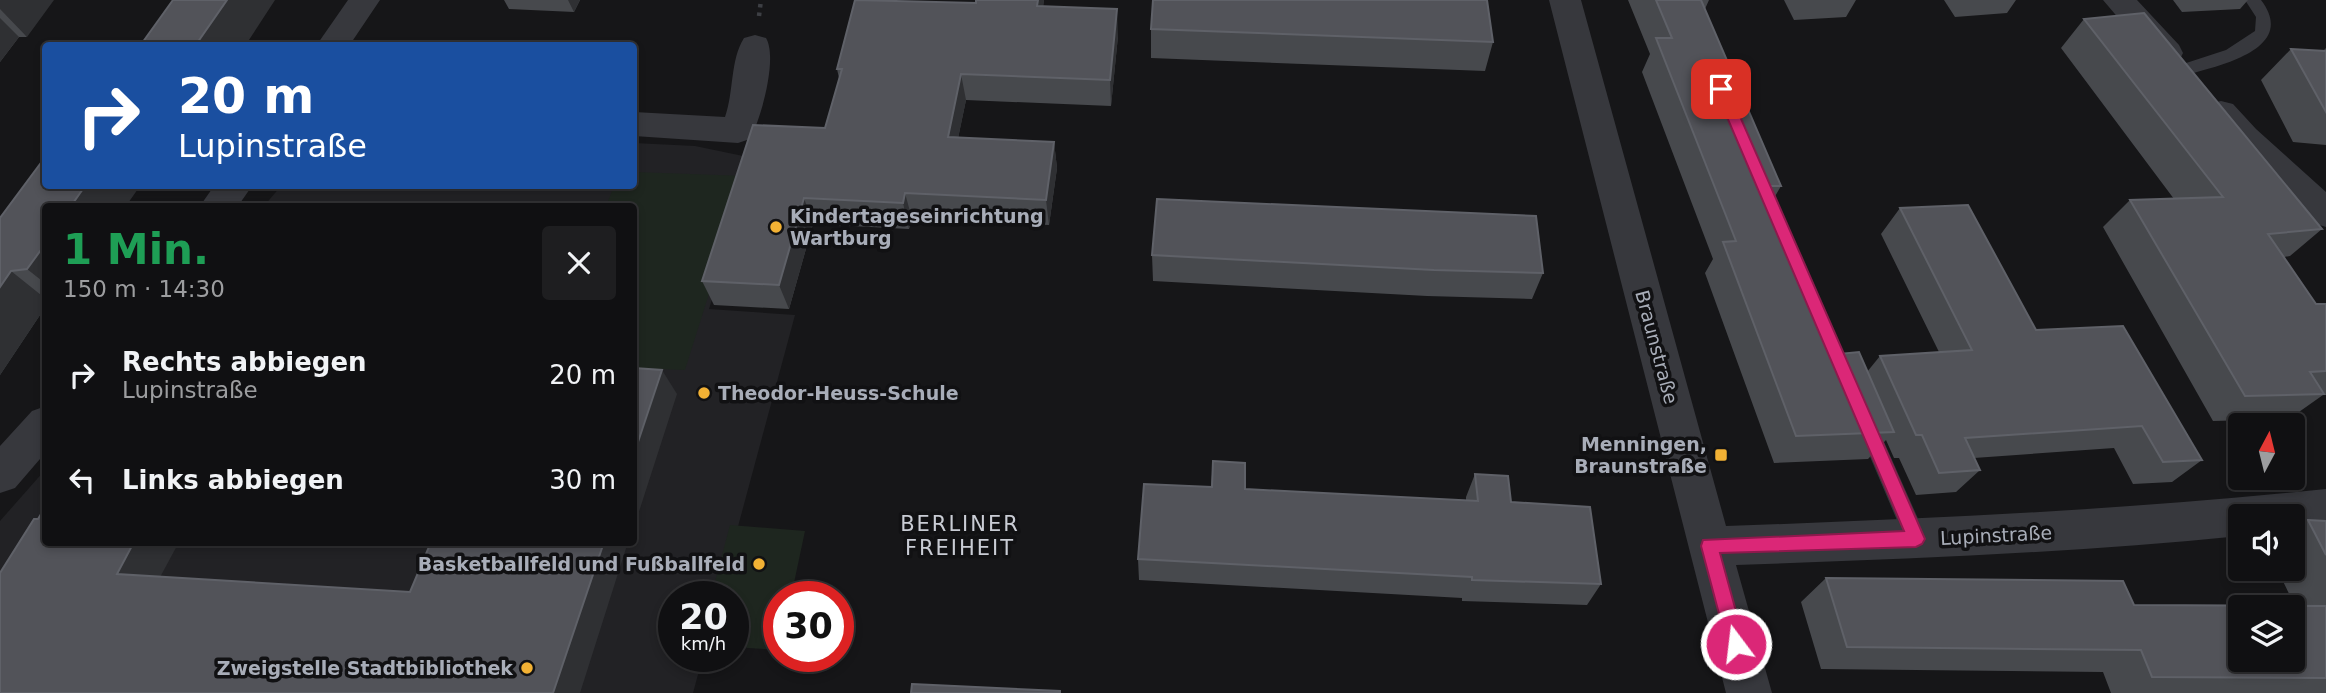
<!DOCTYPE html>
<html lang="de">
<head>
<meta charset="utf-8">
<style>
	body { margin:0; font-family:"DejaVu Sans",sans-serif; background:#1e1e20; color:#f1f3f6; height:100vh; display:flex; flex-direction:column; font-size:26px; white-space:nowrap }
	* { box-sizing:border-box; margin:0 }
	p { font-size:23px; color:#9c9d9f }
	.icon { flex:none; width:38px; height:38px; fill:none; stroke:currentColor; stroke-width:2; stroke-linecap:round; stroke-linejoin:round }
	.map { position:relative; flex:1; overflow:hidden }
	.panel { position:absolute; left:42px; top:203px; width:595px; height:343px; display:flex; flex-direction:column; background:#101012; border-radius:7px; box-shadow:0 4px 10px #0003,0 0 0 2px #303032 }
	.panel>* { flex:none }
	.top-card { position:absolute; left:42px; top:42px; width:595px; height:147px; border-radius:7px; box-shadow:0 4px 10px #0003,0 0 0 2px #303032; background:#1a4fa0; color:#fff; overflow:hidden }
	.needle { width:46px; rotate:7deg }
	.controls { position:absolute; left:2228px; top:413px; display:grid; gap:14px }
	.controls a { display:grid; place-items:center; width:77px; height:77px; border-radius:7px; background:#101012; box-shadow:0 4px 10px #0003,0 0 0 2px #303032; font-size:35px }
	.speed { position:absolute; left:658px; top:581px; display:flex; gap:14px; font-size:35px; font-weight:700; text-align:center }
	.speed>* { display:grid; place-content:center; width:91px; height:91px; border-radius:50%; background:#101012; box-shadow:0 4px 10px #0003,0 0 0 2px #303032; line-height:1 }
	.speed small { font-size:18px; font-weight:400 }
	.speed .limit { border:10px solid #d22; background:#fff; color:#111 }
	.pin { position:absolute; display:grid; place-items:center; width:60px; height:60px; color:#fff; margin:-30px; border-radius:14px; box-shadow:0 4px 10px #0006 }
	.me { position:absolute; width:77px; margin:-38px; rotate:345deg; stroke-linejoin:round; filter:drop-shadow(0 0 5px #0008) }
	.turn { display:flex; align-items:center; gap:24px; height:147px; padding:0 21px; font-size:32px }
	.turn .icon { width:91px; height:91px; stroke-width:2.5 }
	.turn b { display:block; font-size:49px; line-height:60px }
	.round { display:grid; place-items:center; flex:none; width:74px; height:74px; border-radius:7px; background:#1e1e20 }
	.head { display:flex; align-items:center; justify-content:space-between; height:119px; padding:0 21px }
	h1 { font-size:42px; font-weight:800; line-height:52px; color:#1e9e55 }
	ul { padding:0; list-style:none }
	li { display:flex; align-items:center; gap:21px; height:105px; padding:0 21px }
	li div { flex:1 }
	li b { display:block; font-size:26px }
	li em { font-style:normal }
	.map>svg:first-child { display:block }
	.built { fill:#222225 }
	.green { fill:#1e261f }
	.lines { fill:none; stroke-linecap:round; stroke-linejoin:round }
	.path { stroke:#3d3f44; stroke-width:4.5; stroke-dasharray:3.5 5; stroke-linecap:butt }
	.lane { fill:#37383d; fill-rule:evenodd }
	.street { fill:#37383d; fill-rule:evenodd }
	.wall { fill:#47494d }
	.shaded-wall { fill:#2f3033 }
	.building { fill:#525359; stroke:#5f6168; stroke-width:2; fill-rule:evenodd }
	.route { fill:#db2777; stroke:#8e194d; stroke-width:2 }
	.poi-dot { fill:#f2b134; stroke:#111113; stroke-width:2.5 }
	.labels { text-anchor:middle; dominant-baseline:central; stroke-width:7; stroke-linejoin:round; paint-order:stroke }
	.poi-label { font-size:19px; font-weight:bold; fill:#a8adb8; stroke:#111113; text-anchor:end }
	.street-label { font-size:19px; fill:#a8adb8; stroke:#111113 }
	.neighbourhood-label { font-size:21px; letter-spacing:2px; fill:#c9ccd4; stroke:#111113 }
</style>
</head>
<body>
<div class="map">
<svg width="2326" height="693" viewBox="0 0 2326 693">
	<rect width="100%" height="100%" fill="#161618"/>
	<path class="built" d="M634 143 695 146 748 157 753 167 709 309 795 315 719 597H674V656H703L693 693H0V521L45 470 46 542H634V206H264L281 186H634Z"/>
	<path class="green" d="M634 172 746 176 685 370 634 368V206H606L614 186H634Z
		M730 525 805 531 791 597H779V650L733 647V597H711Z"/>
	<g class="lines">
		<path class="path" d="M759 16 761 0"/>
		<path class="lane" d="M2245 0H2261C2299 50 2217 66 2183 76L2177 74 2175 70 2177 66 2226 50 2255 31 2256 17Z
			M1867 417 1874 420 1877 426 1927 539 1923 546 1916 549 1909 546 1905 539 1857 426 1860 420Z"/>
		<path class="street" d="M348 0H380L349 46H316Z
			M1549 0H1581L1726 526C1927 519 2127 510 2326 489V527L2292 530V516H2240V536C2072 553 1905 559 1736 565L1772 693H1726Z
			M2103 0H2137L2179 45 2183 53 2179 61 2167 64 2155 61Z
			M755 35 766 38C778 58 761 119 750 139L738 143 634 136V112L725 117C734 92 730 60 744 38Z
			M2221 101 2233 104 2256 129 2326 192V227L2313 223C2281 192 2226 151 2204 113L2209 104Z
			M214 186H252L238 206H200Z
			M46 406V452L15 488 0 493V446L32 411Z"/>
	</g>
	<path class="wall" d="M0 0 27 37H19L0 62Z
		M504 0H580L574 12 509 9Z
		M976 0H1044L1043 6 1118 36 1111 106 966 100 958 138 1054 142 1057 168 1049 225 912 219 909 229 813 224 789 309 714 305 702 281 825 128 839 78 837 69 976 3Z
		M1628 0H1709L1705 9 1781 186 1774 198 1839 354 1867 372 1880 356 1939 352 1881 234 1900 208 2036 330 2202 460 2172 482 2133 484 2114 448 1974 458 1980 470 1956 492 1916 495 1899 458H1894L1886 440 1868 459 1774 463 1705 273 1713 259 1642 72 1650 54Z
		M1784 0H1856L1846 17 1794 20Z
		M1944 0H2016L2007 13 1955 17Z
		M2173 0H2248L2240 9 2182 12Z
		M2084 19 2322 229 2290 256 2284 257 2316 304H2326V395H2323L2289 419 2213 421 2103 227 2130 200 2174 199 2061 48Z
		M1151 29 1493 42 1485 71 1151 58Z
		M2326 48V145L2293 142 2261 80 2291 49 2323 51Z
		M46 206V306L0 375V218Z
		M1152 255 1543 273 1532 299 1427 296 1153 281Z
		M1213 461 1245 489 1466 500V497L1475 474 1511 502 1601 584 1587 605 1462 601V598L1139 580 1138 559 1211 487Z
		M2308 520 2326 521V693H2111L2103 672 1821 669 1801 602 1826 578 2134 605 2295 606 2277 569H2292V529Z"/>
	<path class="shaded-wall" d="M0 0H54L27 37 0 9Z
		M227 0H275L245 46H195Z
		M568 0H580L574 12Z
		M1038 0H1044L1040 33 1037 6Z
		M1117 9 1118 36 1111 106 1110 80Z
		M0 18 19 37 0 62Z
		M961 74 966 100 953 163 948 137Z
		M1054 142 1057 168 1049 225 1046 200Z
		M85 186H140L126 206H71Z
		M905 193 912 219 909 229 903 203Z
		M804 198 813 224 789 309 779 285Z
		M46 243V284L27 269Z
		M11 271 46 299V306L0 375V287Z
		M662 370 677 394 634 527V454Z
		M134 542H179L151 594 117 574Z
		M604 542H628L580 693H553Z"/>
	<path class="building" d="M173 0H227L195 46H140Z
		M855 0 976 3V0H1038L1037 6 1117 9 1110 80 961 74 948 137 1054 142 1046 200 905 193 903 203 804 198 779 285 702 281 753 125 825 128 842 69H837Z
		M1153 0H1487L1493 42 1151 29Z
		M1656 0H1701L1781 186H1769L1839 354 1859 352 1894 432 1796 436 1723 242 1736 241 1656 38H1672Z
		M2144 13 2322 229 2268 234 2316 304H2326V371L2310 372 2324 394 2245 396 2130 200 2223 197 2084 19Z
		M2291 49 2326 51V112Z
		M46 156V186H85L71 206H46V243L27 269 11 271 0 287V218Z
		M1157 199 1536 216 1543 273 1434 270 1152 255Z
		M1968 205 2036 330 2123 326 2202 460 2163 462 2142 426 1965 438 1980 470 1939 473 1922 435H1916L1880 356 1972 350 1900 208Z
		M634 368 662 370 634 454Z
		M1213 461 1245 463V489L1478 501 1475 474 1508 476 1511 502 1590 507 1601 584 1472 580V577L1138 559 1144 484 1212 487Z
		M46 506V542H134L117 574 410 592 431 542H604L553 693H0V573L34 519H38Z
		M2308 520 2326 521V555Z
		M1826 578 2123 581 2134 605 2326 606V678L2152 677 2141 650 1847 647ZM2240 607H2292V660H2240Z
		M912 684 1060 691V693H911Z"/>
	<path class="route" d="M1721 84 1728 89 1925 539 1922 544 1916 547 1720 553 1745 644 1743 650 1736 653 1729 650 1727 644 1701 546 1703 540 1904 531 1715 89Z"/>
	<g class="poi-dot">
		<circle cx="776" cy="227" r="7"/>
		<circle cx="704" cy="393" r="7"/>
		<rect x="1714" y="448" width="14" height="14" rx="3.5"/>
		<circle cx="759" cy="564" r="7"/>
		<circle cx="527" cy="668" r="7"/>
	</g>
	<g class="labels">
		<g class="poi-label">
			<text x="790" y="216" text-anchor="start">Kindertageseinrichtung<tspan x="790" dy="22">Wartburg</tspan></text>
			<text x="718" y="393" text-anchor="start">Theodor-Heuss-Schule</text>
			<text x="1707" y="444">Menningen,<tspan x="1707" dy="22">Braunstraße</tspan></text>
			<text x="745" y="564">Basketballfeld und Fußballfeld</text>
			<text x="513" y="668">Zweigstelle Stadtbibliothek</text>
		</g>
		<g class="street-label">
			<text transform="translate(1657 347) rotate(75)">Braunstraße</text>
			<text transform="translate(1996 535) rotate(-3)">Lupinstraße</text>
		</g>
		<g class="neighbourhood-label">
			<text x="960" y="524">BERLINER<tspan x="960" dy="24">FREIHEIT</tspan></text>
		</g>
	</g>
</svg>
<div class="controls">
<a><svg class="needle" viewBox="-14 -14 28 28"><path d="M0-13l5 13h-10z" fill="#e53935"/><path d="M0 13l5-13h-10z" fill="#9c9d9f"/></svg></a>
<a><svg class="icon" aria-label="sound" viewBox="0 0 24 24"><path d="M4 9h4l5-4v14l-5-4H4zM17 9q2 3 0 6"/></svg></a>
<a><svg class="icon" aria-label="layers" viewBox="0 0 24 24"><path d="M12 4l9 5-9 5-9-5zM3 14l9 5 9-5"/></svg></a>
</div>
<div class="speed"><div>20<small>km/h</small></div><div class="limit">30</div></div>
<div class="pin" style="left:1721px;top:89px;background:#d93025"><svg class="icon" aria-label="arrive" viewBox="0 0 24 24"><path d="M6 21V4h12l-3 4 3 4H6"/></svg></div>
<svg class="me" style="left:1736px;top:644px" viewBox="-20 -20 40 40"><circle r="17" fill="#db2777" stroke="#fff" stroke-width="3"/><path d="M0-11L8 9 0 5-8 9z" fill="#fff"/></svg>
<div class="top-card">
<div class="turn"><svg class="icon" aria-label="right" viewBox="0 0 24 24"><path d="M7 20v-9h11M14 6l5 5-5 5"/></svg><div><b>20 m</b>Lupinstraße</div></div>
</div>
<section class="panel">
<div class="head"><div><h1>1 Min.</h1><p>150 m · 14:30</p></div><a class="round"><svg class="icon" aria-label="close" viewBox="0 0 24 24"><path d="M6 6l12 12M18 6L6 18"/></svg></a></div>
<ul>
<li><svg class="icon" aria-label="right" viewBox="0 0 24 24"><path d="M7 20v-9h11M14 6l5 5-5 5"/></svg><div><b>Rechts abbiegen</b><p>Lupinstraße</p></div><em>20 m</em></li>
<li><svg class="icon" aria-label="left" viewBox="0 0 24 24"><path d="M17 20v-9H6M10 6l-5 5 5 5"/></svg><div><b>Links abbiegen</b></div><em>30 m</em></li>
</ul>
</section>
</div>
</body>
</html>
